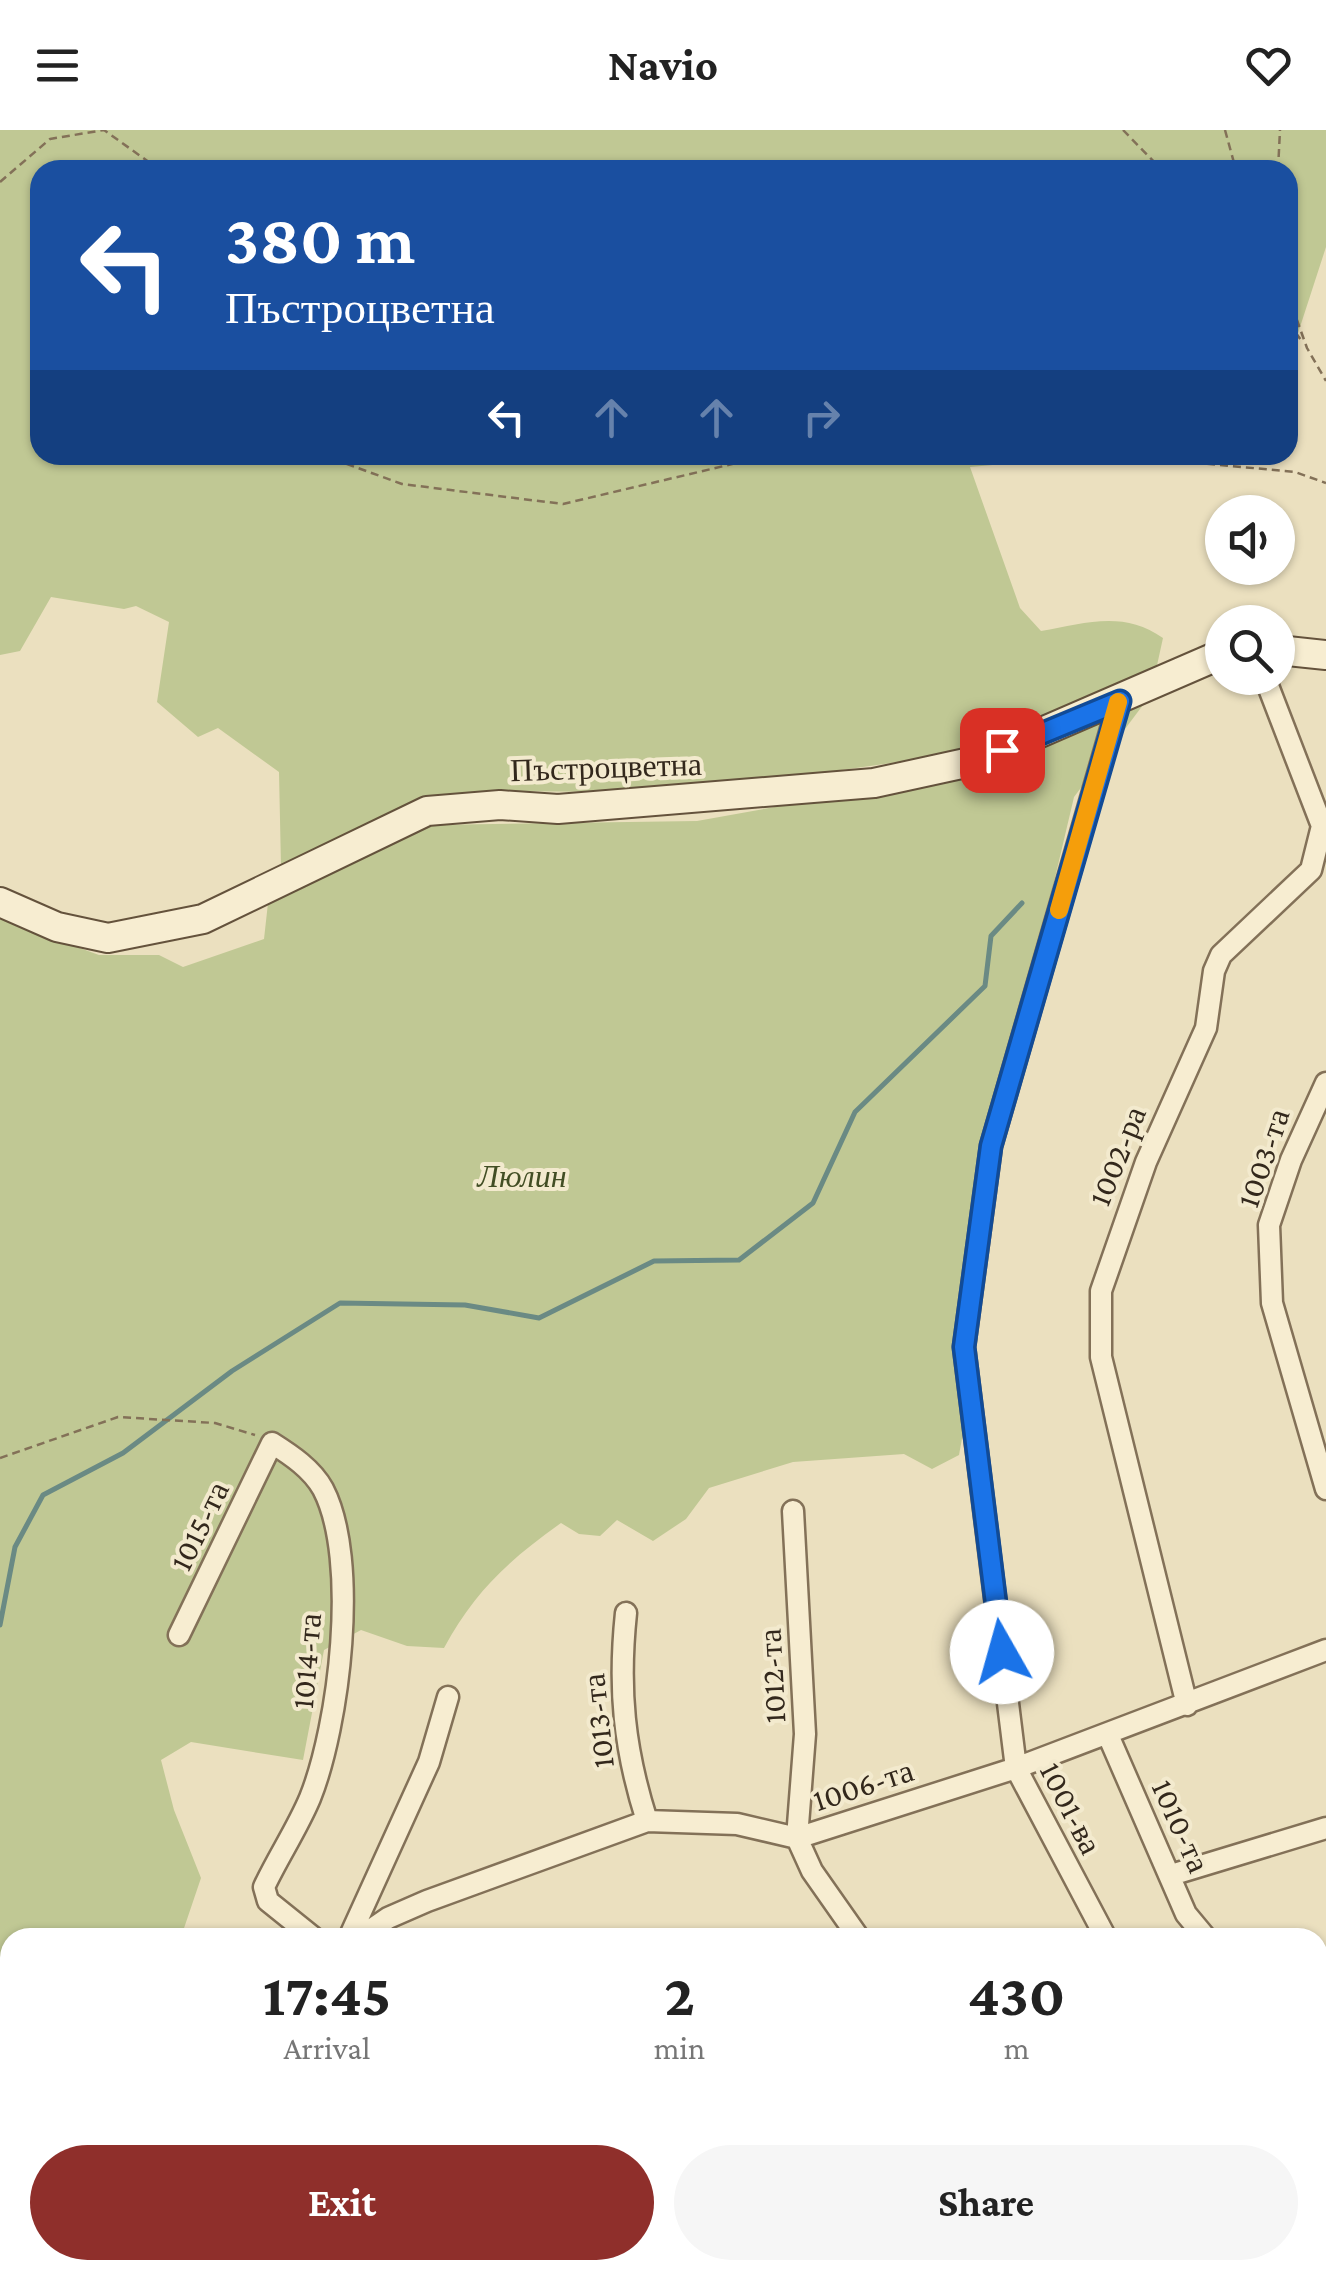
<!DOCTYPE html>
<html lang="en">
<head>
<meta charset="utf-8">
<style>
	body { margin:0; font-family:"Crimson Pro",serif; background:#f6f6f6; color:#222; height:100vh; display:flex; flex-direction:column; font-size:38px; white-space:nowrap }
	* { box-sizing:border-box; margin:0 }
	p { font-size:32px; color:#767676 }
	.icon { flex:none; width:55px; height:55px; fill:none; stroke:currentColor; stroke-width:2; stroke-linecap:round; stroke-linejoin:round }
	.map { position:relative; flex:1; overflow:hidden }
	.drawer { position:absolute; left:0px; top:1798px; width:1328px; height:352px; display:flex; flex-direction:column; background:#fff; border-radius:30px 30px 0 0; box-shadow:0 2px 8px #0004 }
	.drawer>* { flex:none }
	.banner { position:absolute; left:30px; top:30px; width:1268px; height:305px; border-radius:30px; box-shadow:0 2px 8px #0004; background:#1a4fa0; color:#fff; overflow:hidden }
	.controls { position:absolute; left:1205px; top:365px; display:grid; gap:20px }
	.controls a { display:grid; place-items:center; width:90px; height:90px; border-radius:50%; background:#fff; box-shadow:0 2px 8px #0004; font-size:50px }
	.pin { position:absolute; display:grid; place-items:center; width:85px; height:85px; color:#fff; margin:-42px; border-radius:20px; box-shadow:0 5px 15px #0006 }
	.me { position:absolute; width:110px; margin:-55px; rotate:353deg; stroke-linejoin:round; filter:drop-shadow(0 0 8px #0008) }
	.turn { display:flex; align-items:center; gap:35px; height:210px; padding:0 30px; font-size:45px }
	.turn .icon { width:130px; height:130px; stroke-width:2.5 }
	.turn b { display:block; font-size:70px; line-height:85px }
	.lanes { display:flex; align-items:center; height:95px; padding:0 30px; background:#0003; justify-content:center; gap:50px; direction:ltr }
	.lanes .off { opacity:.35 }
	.eta { display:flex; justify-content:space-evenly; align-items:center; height:170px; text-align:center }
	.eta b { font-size:60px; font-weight:700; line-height:70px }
	.action { display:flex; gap:20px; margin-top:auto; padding:20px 30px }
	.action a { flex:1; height:115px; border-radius:60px; background:#8f2f2b; color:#fff; font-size:40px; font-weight:700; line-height:115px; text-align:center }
	.action a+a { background:#f6f6f6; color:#222 }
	header { display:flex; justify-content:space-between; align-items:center; height:130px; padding:0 30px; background:#fff; font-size:45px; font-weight:700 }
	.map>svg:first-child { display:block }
	.green { fill:#c0c894 }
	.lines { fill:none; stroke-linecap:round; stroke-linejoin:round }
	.stream { stroke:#6a8a84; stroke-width:5 }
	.street-casing { stroke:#837158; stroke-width:25 }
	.secondary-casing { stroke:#64523c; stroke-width:32 }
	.path { stroke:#837158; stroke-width:2.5; stroke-dasharray:8 5; stroke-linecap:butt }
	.street { stroke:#f7edd1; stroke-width:20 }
	.secondary { stroke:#f7edd1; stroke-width:28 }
	.route-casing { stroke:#114b97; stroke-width:25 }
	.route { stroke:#1a73e8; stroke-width:18 }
	.slow { stroke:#f59e0b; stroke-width:18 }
	.labels { text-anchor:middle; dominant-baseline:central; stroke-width:8; stroke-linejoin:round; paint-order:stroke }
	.street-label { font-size:32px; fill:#33281c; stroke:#f3eace }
	.park-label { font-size:32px; font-style:italic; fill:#424e24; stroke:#f3eace }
</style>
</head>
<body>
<header><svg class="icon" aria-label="menu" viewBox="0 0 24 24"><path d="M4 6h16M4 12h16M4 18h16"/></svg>Navio<svg class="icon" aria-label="heart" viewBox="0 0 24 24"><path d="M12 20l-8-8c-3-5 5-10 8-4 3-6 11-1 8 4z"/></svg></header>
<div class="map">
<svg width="1326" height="2149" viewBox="0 0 1326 2149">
	<rect width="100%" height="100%" fill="#ebe0bf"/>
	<path class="green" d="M0 0H1326V117L1288 234V40H40V325H1107L970 337 1020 478 1041 501C1085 493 1124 480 1163 508L1154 549 969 622 785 648 609 662 506 661 418 671 281 737 279 642 218 598 198 607 157 572 169 492 136 476 124 479 51 467 20 521 0 525Z
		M1149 567 1074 667 1046 786 1041 852 995 964 976 1062 978 1209 961 1260 965 1292 959 1325 932 1339 904 1324 793 1332 709 1358 686 1389 653 1411 617 1390 600 1406 579 1404 561 1393C509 1430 474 1462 444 1518L407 1516 361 1500 324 1520 303 1630 191 1612 161 1630 174 1680 201 1748 181 1807 10 1808V2140H69L75 2149H0V789L99 825H159L183 837 264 809 268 773 386 708 430 695 697 691 957 644Z"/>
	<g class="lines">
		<path class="stream" d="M0 1495 15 1417 43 1365 123 1323 232 1241 340 1173 465 1175 539 1188 654 1131 739 1130 813 1073 855 982 985 856 991 806 1022 773"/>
		<defs>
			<path id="street" d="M1326 953 1291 1030 1269 1095 1272 1173 1326 1359
				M793 1381 805 1604 797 1708 812 1741 859 1808
				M626 1483C618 1559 624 1619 647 1691
				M179 1505 272 1313C291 1325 312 1339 323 1359 360 1430 339 1596 310 1668 297 1699 278 1727 264 1757L268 1771 314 1808
				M1187 1575 1101 1227V1161L1146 1032 1206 898 1214 841 1221 825 1311 740 1322 696 1265 548
				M1108 1605 1186 1784 1206 1808
				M1171 1745 1326 1698
				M349 1808 429 1632 448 1567
				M359 1808 388 1788 427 1771 647 1691 737 1694 797 1708 1016 1638 1326 1520
				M1106 1808 1016 1638 964 1217 991 1016 1119 571
				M1318 1890 1326 1897
				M1318 2009 1326 2015
				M586 2140 590 2149"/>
			<path id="secondary" d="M1278 520 1326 525
				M0 772 57 797 108 808 203 789 427 681 500 675 558 679 874 653 975 631 1222 524"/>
		</defs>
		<use href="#street" class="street-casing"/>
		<use href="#secondary" class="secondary-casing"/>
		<path class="path" d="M1123 0 1162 40
			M1225 0 1236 40
			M1278 40 1280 0
			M0 52 50 9 104 0 160 40
			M1288 165 1307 218 1326 251
			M1288 192 1303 213
			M322 325 402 354 563 374 762 327 1178 331 1295 342 1326 353
			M0 1328 118 1287 215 1293 255 1305"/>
		<use href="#street" class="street"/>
		<use href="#secondary" class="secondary"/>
	</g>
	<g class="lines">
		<defs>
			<path id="route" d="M1002 620 1120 571 991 1016 964 1217 1002 1522"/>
		</defs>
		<use href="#route" class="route-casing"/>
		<use href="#route" class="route"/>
		<path class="slow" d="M1059 780 1118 572"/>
	</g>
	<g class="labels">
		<g class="street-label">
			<text transform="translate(606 637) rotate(-2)">Пъстроцветна</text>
			<text transform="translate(1117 1026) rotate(-68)">1002-ра</text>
			<text transform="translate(1263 1028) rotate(-71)">1003-та</text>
			<text transform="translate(199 1396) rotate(-64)">1015-та</text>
			<text transform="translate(306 1531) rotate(-85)">1014-та</text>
			<text transform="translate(772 1546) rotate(-93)">1012-та</text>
			<text transform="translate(598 1591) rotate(-96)">1013-та</text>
			<text transform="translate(863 1655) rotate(-18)">1006-та</text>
			<text transform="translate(1071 1678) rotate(63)">1001-ва</text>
			<text transform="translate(1181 1696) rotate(66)">1010-та</text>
		</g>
		<g class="park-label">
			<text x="522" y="1046">Люлин</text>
		</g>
	</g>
</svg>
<div class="controls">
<a><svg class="icon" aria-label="sound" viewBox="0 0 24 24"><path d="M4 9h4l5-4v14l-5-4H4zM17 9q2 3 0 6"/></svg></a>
<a><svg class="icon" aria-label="search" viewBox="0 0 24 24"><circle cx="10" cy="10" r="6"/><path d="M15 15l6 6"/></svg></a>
</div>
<div class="pin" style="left:1002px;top:620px;background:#d93025"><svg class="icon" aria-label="arrive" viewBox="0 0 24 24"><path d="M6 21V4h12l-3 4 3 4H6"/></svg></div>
<svg class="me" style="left:1002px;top:1522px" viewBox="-20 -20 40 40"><circle r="19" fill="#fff"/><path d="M0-13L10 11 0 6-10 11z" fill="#1a73e8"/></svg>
<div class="banner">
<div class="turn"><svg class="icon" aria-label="left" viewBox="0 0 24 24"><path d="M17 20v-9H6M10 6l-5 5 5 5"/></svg><div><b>380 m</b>Пъстроцветна</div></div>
<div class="lanes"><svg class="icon" aria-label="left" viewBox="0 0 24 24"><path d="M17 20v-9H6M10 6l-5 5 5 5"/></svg><svg class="icon off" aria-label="ahead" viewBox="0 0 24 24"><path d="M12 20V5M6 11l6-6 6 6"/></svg><svg class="icon off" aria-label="ahead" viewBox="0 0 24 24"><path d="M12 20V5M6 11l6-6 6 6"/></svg><svg class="icon off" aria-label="right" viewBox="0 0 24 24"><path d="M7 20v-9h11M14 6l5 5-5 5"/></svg></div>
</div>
<section class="drawer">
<div class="eta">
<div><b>17:45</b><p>Arrival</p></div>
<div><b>2</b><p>min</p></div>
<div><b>430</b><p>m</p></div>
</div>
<div class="action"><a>Exit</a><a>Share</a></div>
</section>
</div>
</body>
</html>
